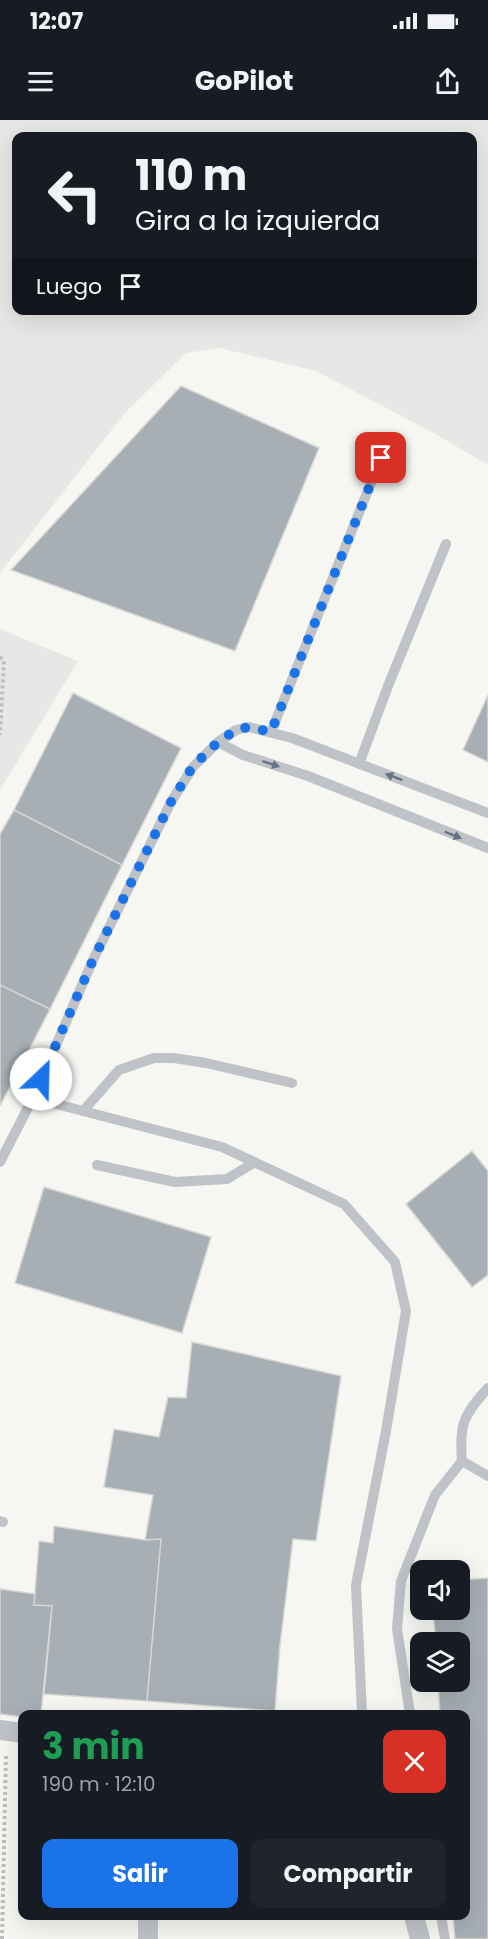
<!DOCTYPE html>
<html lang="es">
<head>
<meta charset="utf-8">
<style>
	body { margin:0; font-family:Poppins,sans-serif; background:#20242c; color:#f1f3f6; height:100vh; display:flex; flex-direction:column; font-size:22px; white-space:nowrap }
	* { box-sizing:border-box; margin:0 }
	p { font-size:20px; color:#9ea1a6 }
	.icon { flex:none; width:33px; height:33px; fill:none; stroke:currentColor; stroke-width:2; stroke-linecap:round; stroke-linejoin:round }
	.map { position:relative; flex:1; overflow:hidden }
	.drawer { position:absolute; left:18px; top:1590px; width:452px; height:210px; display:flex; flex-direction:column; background:#171b24; border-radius:12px; box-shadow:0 6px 24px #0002 }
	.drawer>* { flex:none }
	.hud { position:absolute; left:12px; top:12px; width:465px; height:183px; border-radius:12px; box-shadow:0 6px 24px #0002; background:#171b24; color:#f1f3f6; overflow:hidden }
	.controls { position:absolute; left:410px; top:1440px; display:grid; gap:12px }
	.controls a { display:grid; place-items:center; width:60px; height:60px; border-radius:12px; background:#171b24; box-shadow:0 6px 24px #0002; font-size:30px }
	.pin { position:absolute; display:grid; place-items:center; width:51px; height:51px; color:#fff; margin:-26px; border-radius:12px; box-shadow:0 3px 9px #0006 }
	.me { position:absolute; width:66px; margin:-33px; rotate:24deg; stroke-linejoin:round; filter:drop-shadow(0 0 4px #0008) }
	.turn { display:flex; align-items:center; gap:21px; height:126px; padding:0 24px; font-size:27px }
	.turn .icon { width:78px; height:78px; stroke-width:2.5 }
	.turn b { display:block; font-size:42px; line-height:51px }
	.then { display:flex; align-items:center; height:57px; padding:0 24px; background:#0003; gap:12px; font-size:22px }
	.round { display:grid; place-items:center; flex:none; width:63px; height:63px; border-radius:12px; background:#20242c }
	.head { display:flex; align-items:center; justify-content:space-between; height:102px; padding:0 24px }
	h1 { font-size:36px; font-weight:700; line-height:45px; color:#1e9e55 }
	.button { display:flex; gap:12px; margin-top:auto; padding:12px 24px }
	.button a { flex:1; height:69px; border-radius:12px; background:#1a73e8; color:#fff; font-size:24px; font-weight:700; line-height:69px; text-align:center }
	.button a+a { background:#20242c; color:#f1f3f6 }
	.status { display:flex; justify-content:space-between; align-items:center; height:42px; padding:0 30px; background:#171b24; direction:ltr }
	.status svg { height:16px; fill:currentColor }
	header { display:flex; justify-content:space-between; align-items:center; height:78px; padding:0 24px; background:#171b24; font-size:27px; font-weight:700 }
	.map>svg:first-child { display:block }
	.built { fill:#e7e8e6; fill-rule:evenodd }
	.building { fill:#a7afb5; stroke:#d7d7d5; stroke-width:1.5 }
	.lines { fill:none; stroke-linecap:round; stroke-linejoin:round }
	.path { stroke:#bbbdc0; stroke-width:4; stroke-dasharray:3 3; stroke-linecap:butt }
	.lane { stroke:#bfc3c7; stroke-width:10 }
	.street { stroke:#bfc3c7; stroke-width:20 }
	.oneway { fill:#657584 }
	.route { stroke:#1a73e8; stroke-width:10; stroke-dasharray:0 18 }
</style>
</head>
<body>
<div class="status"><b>12:07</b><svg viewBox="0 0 49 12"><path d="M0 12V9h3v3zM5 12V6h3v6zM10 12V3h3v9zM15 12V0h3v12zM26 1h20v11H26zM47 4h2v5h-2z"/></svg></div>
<header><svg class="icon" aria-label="menu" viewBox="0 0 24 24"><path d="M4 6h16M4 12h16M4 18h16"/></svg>GoPilot<svg class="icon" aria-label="share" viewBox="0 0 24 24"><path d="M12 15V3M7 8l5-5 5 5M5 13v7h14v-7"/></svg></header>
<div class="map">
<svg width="488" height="1819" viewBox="0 0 488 1819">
	<rect width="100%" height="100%" fill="#f6f6f2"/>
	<path class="built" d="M0 0H488V345L432 312 316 251 220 228 186 233 124 294 0 453ZM16 16H472V190H16Z
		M0 509 78 541 0 670Z"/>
	<path class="building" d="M181 266 319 328 235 531 11 450Z
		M73 573 181 628 122 745 14 690Z
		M488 575V642L463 630Z
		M14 690 122 745 50 889 0 865V714Z
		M0 865 50 889 0 986Z
		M472 1031 488 1051V1155L472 1167 406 1084Z
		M44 1067 211 1117 182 1213 15 1163Z
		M192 1222 341 1256 316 1421 293 1419 280 1525 275 1591 147 1581 161 1419 145 1420 153 1375 104 1367 114 1309 159 1317 168 1277 186 1278Z
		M54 1406 145 1420 161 1419 147 1581 44 1574 52 1486 34 1485 39 1421 53 1423Z
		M488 1458V1819H455L453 1796H465V1594H440L438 1562H459V1522H436L433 1490H459V1460Z
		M0 1469 35 1474 34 1485 52 1486 41 1594H22V1597L0 1594Z"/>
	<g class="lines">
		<path class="path" d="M0 537 4 541 0 615
			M2 1819 6 1633"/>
		<path class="lane" d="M271 612 381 338
			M218 622 243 635 308 656 488 728
			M359 644 388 566 446 424
			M33 978 222 1027 344 1084 395 1142 406 1191 386 1311 356 1465 362 1594
			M83 991 119 950 154 938H174L206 943 292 963
			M0 1042 33 978 93 840 171 682 193 647 218 622 236 610 249 607 292 618 488 693
			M97 1045 175 1062 227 1059 255 1042
			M462 1341 488 1356
			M0 1401 3 1402
			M410 1594 397 1509 401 1461 435 1375 462 1341C459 1305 463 1295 488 1268
			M441 1796 445 1819"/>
		<path class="street" d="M0 1610 22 1613
			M148 1796V1819
			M414 1796 420 1819"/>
	</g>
	<defs><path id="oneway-solid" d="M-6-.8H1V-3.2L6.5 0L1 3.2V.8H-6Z" transform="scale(1.5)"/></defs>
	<g class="oneway">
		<use href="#oneway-solid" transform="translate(271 644) rotate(18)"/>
		<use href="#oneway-solid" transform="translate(394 657) rotate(-159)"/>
		<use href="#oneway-solid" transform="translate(453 715) rotate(22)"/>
	</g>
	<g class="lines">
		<path class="route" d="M41 959 93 840 171 682 193 646 218 622 236 610 249 607 271 612 381 338"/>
	</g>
</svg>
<div class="controls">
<a><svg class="icon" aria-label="sound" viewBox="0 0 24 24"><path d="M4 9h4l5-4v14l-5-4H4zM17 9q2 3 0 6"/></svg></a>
<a><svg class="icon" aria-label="layers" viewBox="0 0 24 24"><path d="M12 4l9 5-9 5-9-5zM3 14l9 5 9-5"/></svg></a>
</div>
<div class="pin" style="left:381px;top:338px;background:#d93025"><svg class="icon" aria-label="arrive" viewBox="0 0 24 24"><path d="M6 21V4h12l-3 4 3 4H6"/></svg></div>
<svg class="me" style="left:41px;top:959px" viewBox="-20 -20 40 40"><circle r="19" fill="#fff"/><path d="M0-13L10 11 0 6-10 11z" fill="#1a73e8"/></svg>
<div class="hud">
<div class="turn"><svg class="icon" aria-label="left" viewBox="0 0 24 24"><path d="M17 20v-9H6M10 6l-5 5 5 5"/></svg><div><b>110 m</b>Gira a la izquierda</div></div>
<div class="then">Luego<svg class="icon" aria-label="arrive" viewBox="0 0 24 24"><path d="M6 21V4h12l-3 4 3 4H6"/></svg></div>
</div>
<section class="drawer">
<div class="head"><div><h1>3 min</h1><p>190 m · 12:10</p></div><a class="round" style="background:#d93025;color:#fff"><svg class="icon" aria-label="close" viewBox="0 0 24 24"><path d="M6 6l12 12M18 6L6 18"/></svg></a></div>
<div class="button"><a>Salir</a><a>Compartir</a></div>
</section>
</div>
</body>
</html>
